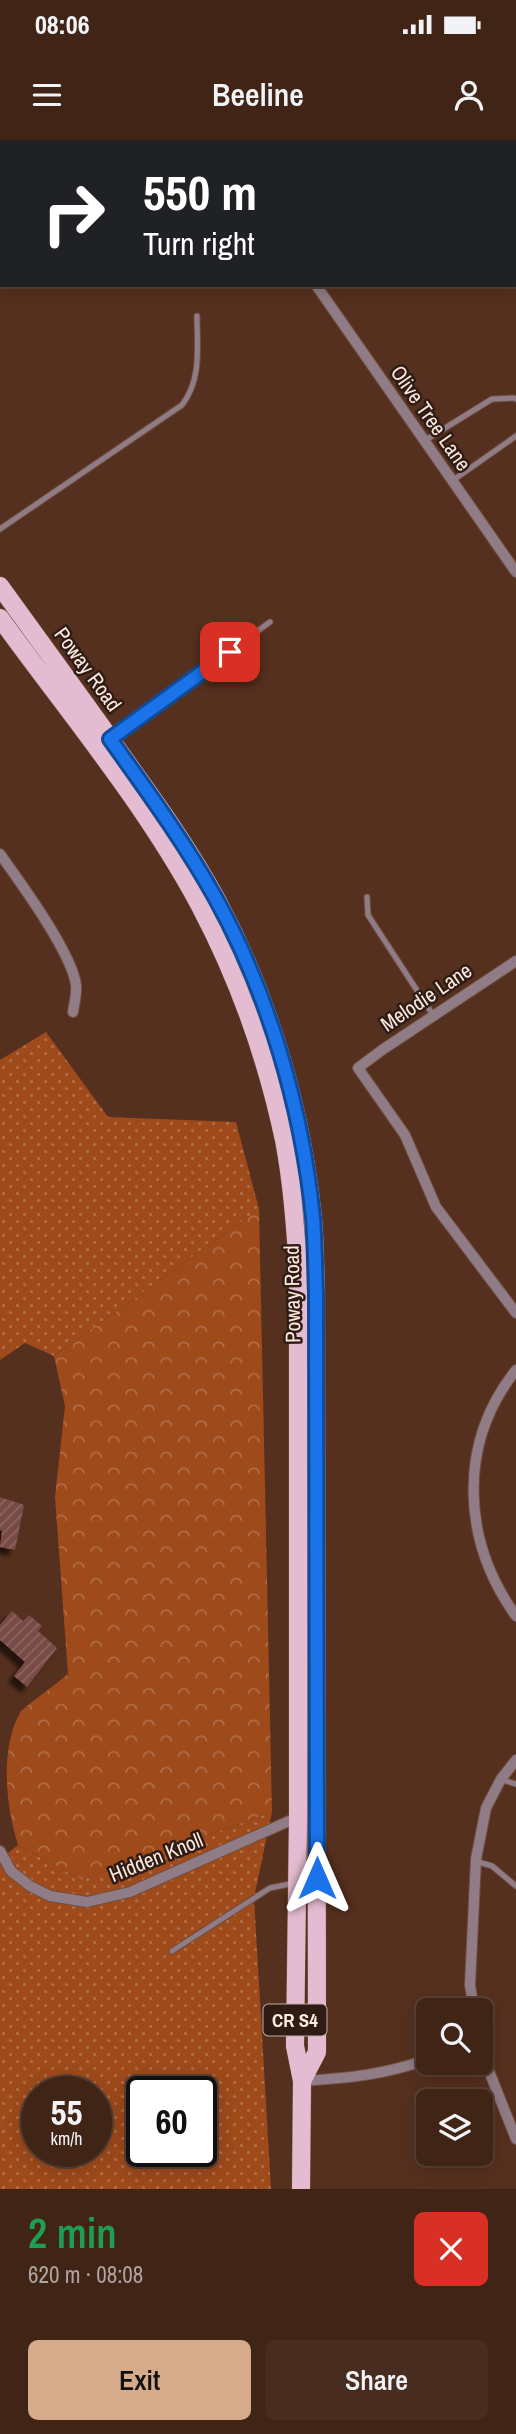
<!DOCTYPE html>
<html lang="en">
<head>
<meta charset="utf-8">
<style>
	body { margin:0; font-family:"Archivo Narrow",sans-serif; background:#472c1f; color:#f1f3f6; height:100vh; display:flex; flex-direction:column; font-size:26px; white-space:nowrap }
	* { box-sizing:border-box; margin:0 }
	p { font-size:23px; color:#aea4a1 }
	.icon { flex:none; width:38px; height:38px; fill:none; stroke:currentColor; stroke-width:2; stroke-linecap:round; stroke-linejoin:round }
	.map { position:relative; height:2049px; overflow:hidden }
	.panel { display:flex; flex-direction:column; background:#402416; flex:1 }
	.panel>* { flex:none }
	.banner { position:absolute; left:0px; top:0px; width:516px; height:147px; box-shadow:0 4px 18px #0003,0 0 0 2px #594135; background:#202124; color:#fff; overflow:hidden }
	.controls { position:absolute; left:416px; top:1858px; display:grid; gap:14px }
	.controls a { display:grid; place-items:center; width:77px; height:77px; border-radius:10px; background:#402416; box-shadow:0 4px 18px #0003,0 0 0 2px #594135; font-size:35px }
	.speed { position:absolute; left:21px; top:1936px; display:flex; gap:14px; font-size:35px; font-weight:700; text-align:center }
	.speed>* { display:grid; place-content:center; width:91px; height:91px; border-radius:50%; background:#402416; box-shadow:0 4px 18px #0003,0 0 0 2px #594135; line-height:1 }
	.speed small { font-size:18px; font-weight:400 }
	.speed .limit { border:4px solid #111; border-radius:10px; background:#fff; color:#111 }
	.pin { position:absolute; display:grid; place-items:center; width:60px; height:60px; color:#fff; margin:-30px; border-radius:14px; box-shadow:0 4px 10px #0006 }
	.me { position:absolute; width:77px; margin:-38px; rotate:0deg; stroke-linejoin:round; filter:drop-shadow(0 0 5px #0008) }
	.turn { display:flex; align-items:center; gap:24px; height:147px; padding:0 28px; font-size:32px }
	.turn .icon { width:91px; height:91px; stroke-width:2.5 }
	.turn b { display:block; font-size:49px; line-height:60px }
	.round { display:grid; place-items:center; flex:none; width:74px; height:74px; border-radius:10px; background:#472c1f }
	.head { display:flex; align-items:center; justify-content:space-between; height:119px; padding:0 28px }
	h1 { font-size:42px; font-weight:600; line-height:52px; color:#1e9e55 }
	.cta { display:flex; gap:14px; margin-top:auto; padding:14px 28px }
	.cta a { flex:1; height:80px; border-radius:10px; background:#d6ab8b; color:#111; font-size:28px; font-weight:600; line-height:80px; text-align:center }
	.cta a+a { background:#472c1f; color:#f1f3f6 }
	.status { display:flex; justify-content:space-between; align-items:center; height:49px; padding:0 35px; background:#402416; direction:ltr }
	.status svg { height:19px; fill:currentColor }
	header { display:flex; justify-content:space-between; align-items:center; height:91px; padding:0 28px; background:#402416; font-size:32px; font-weight:600 }
	.map>svg:first-child { display:block }
	.green { fill:url(#green-dots); fill-rule:evenodd }
	.forest { fill:url(#forest-crowns) }
	.building { fill:url(#building-hatch); filter:url(#shadow) }
	.lines { fill:none; stroke-linecap:round; stroke-linejoin:round }
	.service-casing { stroke:#714e3d; stroke-width:7 }
	.minor-casing { stroke:#714e3d; stroke-width:12 }
	.primary-casing { stroke:#714e3d; stroke-width:19 }
	.service { stroke:#907c86; stroke-width:5 }
	.minor { stroke:#907c86; stroke-width:10 }
	.primary { stroke:#e4bcd1; stroke-width:18 }
	.route-casing { stroke:#114b97; stroke-width:18 }
	.route { stroke:#1a73e8; stroke-width:12 }
	.labels { text-anchor:middle; dominant-baseline:central; stroke-width:5; stroke-linejoin:round; paint-order:stroke }
	.shield { fill:#2f1d15; stroke:#bfaca3; stroke-width:2 }
	.shield-label { font-size:19px; font-weight:bold; fill:#fde9e0 }
	.street-label { font-size:21px; fill:#fde9e0; stroke:#2f1d15 }
</style>
</head>
<body>
<div class="status"><b>08:06</b><svg viewBox="0 0 49 12"><path d="M0 12V9h3v3zM5 12V6h3v6zM10 12V3h3v9zM15 12V0h3v12zM26 1h20v11H26zM47 4h2v5h-2z"/></svg></div>
<header><svg class="icon" aria-label="menu" viewBox="0 0 24 24"><path d="M4 6h16M4 12h16M4 18h16"/></svg>Beeline<svg class="icon" aria-label="person" viewBox="0 0 24 24"><circle cx="12" cy="8" r="4"/><path d="M4 21q1-7 8-7t8 7"/></svg></header>
<div class="map">
<svg width="516" height="2049" viewBox="0 0 516 2049">
	<defs>
		<pattern id="green-dots" width="8" height="8" patternUnits="userSpaceOnUse" patternTransform="scale(1.75)"><rect width="8" height="8" fill="#9e4a1b"/><path d="M2 2h.1M6 6h.1" fill="none" stroke="#b16d47" stroke-width="1.8" stroke-linecap="round"/></pattern>
		<pattern id="forest-crowns" width="20" height="18" patternUnits="userSpaceOnUse" patternTransform="scale(1.75)"><rect width="20" height="18" fill="#9e4a1b"/><path d="M2 6a3 3 0 1 1 6 0M12 15a3 3 0 1 1 6 0" fill="none" stroke="#b16d47"/></pattern>
		<pattern id="building-hatch" width="6" height="6" patternUnits="userSpaceOnUse" patternTransform="scale(1.75)"><rect width="6" height="6" fill="#784b47"/><path d="M-1 1l2-2M0 6l6-6M5 7l2-2" fill="none" stroke="#8c6561"/></pattern>
		<filter id="shadow"><feDropShadow dx="-6" dy="6" stdDeviation="2" flood-color="#0009"/></filter>
	</defs>
	<rect width="100%" height="100%" fill="#56301e"/>
	<path class="green" d="M46 892 108 977 236 982 259 1069 54 1216 25 1203 0 1220V920Z
		M272 1672 254 1758 271 2049H0V1719L18 1705 82 1740ZM37 1951H96V2011H37ZM142 1951H201V2011H142Z"/>
	<path class="forest" d="M259 1069 272 1672 82 1740 18 1705C5 1663 0 1607 21 1571 36 1558 53 1547 68 1534L55 1357 65 1266 54 1216Z"/>
	<path class="building" d="M0 1357 24 1365 15 1410 0 1407 2 1391 0 1390Z
		M12 1471 23 1481 29 1475 42 1486 38 1491 57 1508 27 1547 14 1536 25 1522 0 1500V1485Z"/>
	<g class="lines">
		<defs>
			<path id="service" d="M0 144 2 143
				M424 301 492 259 514 258 516 259
				M452 341 516 296
				M0 389 182 265C202 239 197 207 197 176
				M114 596 270 482
				M367 757 368 775 433 875
				M503 1640 516 1644
				M475 1721 492 1726 516 1746
				M172 1811 270 1748 314 1739"/>
			<path id="minor" d="M213 0 214 2
				M496 2 499 0
				M316 145 516 432
				M0 714C20 742 72 813 76 845 77 854 74 864 73 872
				M516 821 382 910 358 928 405 995 436 1067 516 1173
				M516 1230C457 1304 462 1401 516 1476
				M0 1711 11 1731 30 1746 50 1756 87 1762 130 1752 298 1677
				M474 1871 470 1845 476 1719 486 1668 501 1639 516 1620
				M481 1911 516 1999
				M302 1941C349 1938 383 1935 429 1919"/>
			<path id="primary" d="M0 446C41 503 83 560 124 618 157 664 190 710 217 760 269 857 302 969 313 1079 315 1103 315 1128 316 1153L317 1912 302 1941
				M0 478C68 572 145 663 200 766 238 838 267 920 284 1000 292 1042 295 1085 298 1127V1677L295 1906 302 1941 301 2049"/>
		</defs>
		<use href="#service" class="service-casing"/>
		<use href="#minor" class="minor-casing"/>
		<use href="#primary" class="primary-casing"/>
		<use href="#service" class="service"/>
		<use href="#minor" class="minor"/>
		<use href="#primary" class="primary"/>
	</g>
	<g class="lines">
		<defs>
			<path id="route" d="M230 512 110 599C147 651 185 703 216 759 269 855 302 969 313 1078 315 1103 315 1128 316 1153L317 1738"/>
		</defs>
		<use href="#route" class="route-casing"/>
		<use href="#route" class="route"/>
	</g>
	<g class="labels">
		<rect class="shield" x="263.5" y="1864.5" width="63" height="31" rx="5"/>
		<g class="shield-label">
			<text x="295" y="1880">CR S4</text>
		</g>
		<g class="street-label">
			<text transform="translate(431 278) rotate(55)">Olive Tree Lane</text>
			<text transform="translate(88 529) rotate(54)">Poway Road</text>
			<text transform="translate(426 857) rotate(-34)">Melodie Lane</text>
			<text transform="translate(292 1154) rotate(-91)">Poway Road</text>
			<text transform="translate(156 1717) rotate(-22)">Hidden Knoll</text>
		</g>
	</g>
</svg>
<div class="controls">
<a><svg class="icon" aria-label="search" viewBox="0 0 24 24"><circle cx="10" cy="10" r="6"/><path d="M15 15l6 6"/></svg></a>
<a><svg class="icon" aria-label="layers" viewBox="0 0 24 24"><path d="M12 4l9 5-9 5-9-5zM3 14l9 5 9-5"/></svg></a>
</div>
<div class="speed"><div>55<small>km/h</small></div><div class="limit">60</div></div>
<div class="pin" style="left:230px;top:512px;background:#d93025"><svg class="icon" aria-label="arrive" viewBox="0 0 24 24"><path d="M6 21V4h12l-3 4 3 4H6"/></svg></div>
<svg class="me" style="left:317px;top:1738px" viewBox="-20 -20 40 40"><path d="M0-17L14 15 0 8-14 15z" fill="#1a73e8" stroke="#fff" stroke-width="4"/></svg>
<div class="banner">
<div class="turn"><svg class="icon" aria-label="right" viewBox="0 0 24 24"><path d="M7 20v-9h11M14 6l5 5-5 5"/></svg><div><b>550 m</b>Turn right</div></div>
</div>
</div>
<section class="panel">
<div class="head"><div><h1>2 min</h1><p>620 m · 08:08</p></div><a class="round" style="background:#d93025;color:#fff"><svg class="icon" aria-label="close" viewBox="0 0 24 24"><path d="M6 6l12 12M18 6L6 18"/></svg></a></div>
<div class="cta"><a>Exit</a><a>Share</a></div>
</section>
</body>
</html>
